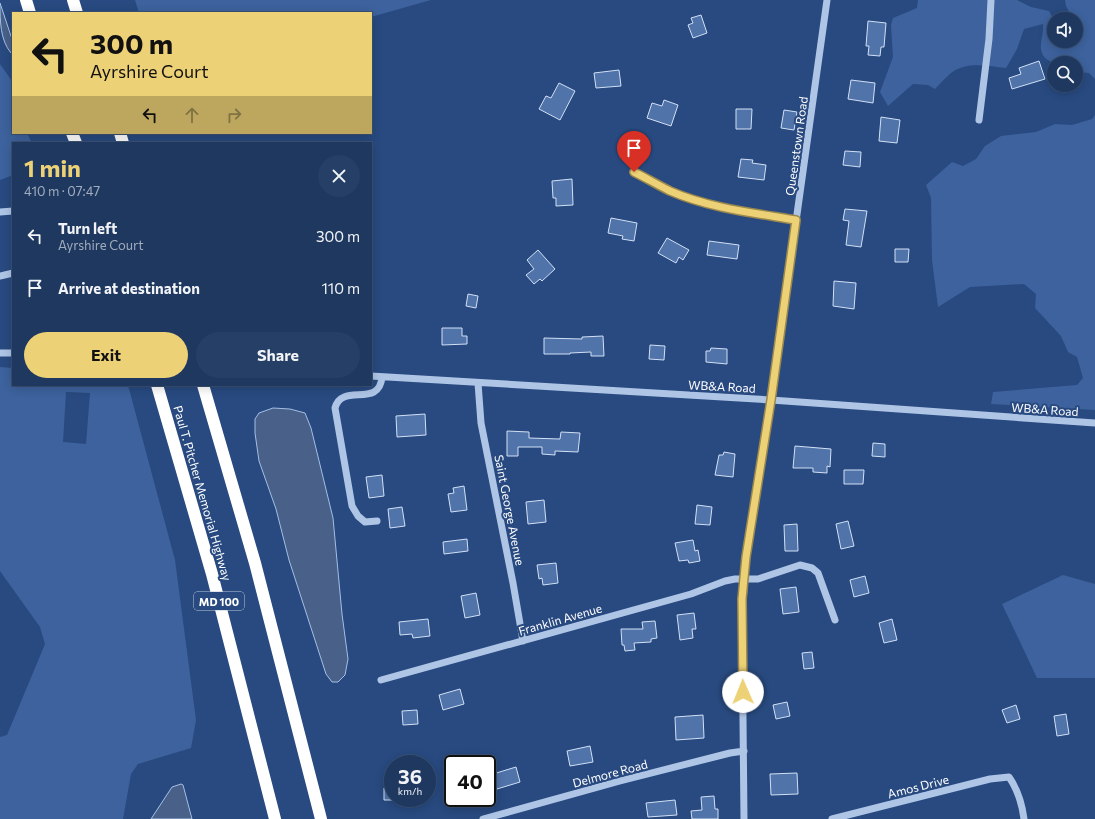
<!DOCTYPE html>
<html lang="en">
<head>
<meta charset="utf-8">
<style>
	body { margin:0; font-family:Commissioner,sans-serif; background:#263f66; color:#f1f3f6; height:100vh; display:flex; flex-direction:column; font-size:15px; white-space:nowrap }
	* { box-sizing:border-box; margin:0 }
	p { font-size:13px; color:#a1acbd }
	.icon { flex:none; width:22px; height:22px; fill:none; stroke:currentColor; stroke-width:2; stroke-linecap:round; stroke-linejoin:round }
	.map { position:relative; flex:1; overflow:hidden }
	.panel { position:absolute; left:12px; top:142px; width:360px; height:244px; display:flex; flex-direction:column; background:#1e3860; border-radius:0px; box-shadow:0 2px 10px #0003,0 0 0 1px #3c5275 }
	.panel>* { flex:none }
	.hud { position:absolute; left:12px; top:12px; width:360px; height:122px; border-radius:0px; box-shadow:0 2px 10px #0003,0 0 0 1px #3c5275; background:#edd176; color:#111; overflow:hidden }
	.controls { position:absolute; left:1047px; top:12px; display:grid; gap:8px }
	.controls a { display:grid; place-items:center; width:36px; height:36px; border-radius:50%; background:#1e3860; box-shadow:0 2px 10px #0003,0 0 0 1px #3c5275; font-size:20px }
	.speed { position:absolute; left:384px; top:755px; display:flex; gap:8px; font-size:20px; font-weight:700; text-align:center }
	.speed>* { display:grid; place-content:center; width:52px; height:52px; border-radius:50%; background:#1e3860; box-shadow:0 2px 10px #0003,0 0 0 1px #3c5275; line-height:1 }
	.speed small { font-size:10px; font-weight:400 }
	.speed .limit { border:2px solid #111; border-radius:6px; background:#fff; color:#111 }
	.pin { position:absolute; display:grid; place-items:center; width:34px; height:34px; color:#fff; margin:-41px -17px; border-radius:50% 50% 50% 0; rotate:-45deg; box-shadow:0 0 4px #0007 }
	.pin .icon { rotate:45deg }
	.me { position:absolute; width:44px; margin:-22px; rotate:359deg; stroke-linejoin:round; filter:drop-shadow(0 0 3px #0008) }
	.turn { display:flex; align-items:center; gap:14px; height:84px; padding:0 12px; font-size:18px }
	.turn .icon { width:52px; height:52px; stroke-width:2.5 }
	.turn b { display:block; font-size:28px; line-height:34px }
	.lanes { display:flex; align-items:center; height:38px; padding:0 12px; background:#0003; justify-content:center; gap:20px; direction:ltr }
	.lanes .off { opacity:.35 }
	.round { display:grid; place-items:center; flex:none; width:42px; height:42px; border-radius:21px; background:#263f66 }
	.summary { display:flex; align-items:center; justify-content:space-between; height:68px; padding:0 12px }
	h1 { font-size:24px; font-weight:700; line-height:30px; color:#edd176 }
	.primary-button { display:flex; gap:8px; margin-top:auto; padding:8px 12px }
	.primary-button a { flex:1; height:46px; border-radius:24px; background:#edd176; color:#111; font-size:16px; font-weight:700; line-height:46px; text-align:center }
	.primary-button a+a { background:#263f66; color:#f1f3f6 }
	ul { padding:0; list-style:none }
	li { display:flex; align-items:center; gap:12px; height:52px; padding:0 12px }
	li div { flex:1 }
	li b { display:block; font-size:15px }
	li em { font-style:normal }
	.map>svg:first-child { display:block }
	.green { fill:#3d629d; fill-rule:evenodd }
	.water { fill:#496188; stroke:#a4bfe6 }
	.building { fill:#5073a9; stroke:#d2e0f5 }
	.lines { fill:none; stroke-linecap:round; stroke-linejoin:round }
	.minor { stroke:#afc5e6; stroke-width:7 }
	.highway { stroke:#fff; stroke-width:12 }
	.route-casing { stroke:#9a884d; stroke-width:10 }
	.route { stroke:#edd176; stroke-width:7 }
	.labels { text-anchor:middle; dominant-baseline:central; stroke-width:4; stroke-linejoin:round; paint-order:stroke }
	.shield { fill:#284a80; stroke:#bec9d9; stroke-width:1 }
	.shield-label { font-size:11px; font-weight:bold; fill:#fff }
	.street-label { font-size:12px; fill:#fff; stroke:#284a80 }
</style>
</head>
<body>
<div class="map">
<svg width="1095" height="819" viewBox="0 0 1095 819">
	<rect width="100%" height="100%" fill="#284a80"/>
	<path class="green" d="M135 0H431L371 17V13H139Z
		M918 0H1017L1031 7 1049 11 1054 20V41H1076V19H1073L1066 6 1065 0H1095V79L1089 73 1076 72V63C1064 63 1044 67 1041 49 1040 41 1044 32 1043 24L1024 29 1017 49 1006 68C989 66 966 61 951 73 945 78 940 84 935 89L928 85 913 84 888 106 880 92 893 57 891 25 893 18 917 8Z
		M0 64 12 81 13 133H27L32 143H13V175L0 180Z
		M1095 115V410L991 404 993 392 1077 385 1083 378 1077 357 1068 352 1061 336 1035 308 1036 294 1024 284 970 287 938 307 932 260 931 198 926 185 952 162 963 166 976 159 985 146 1001 136 1036 132 1055 124 1072 125 1092 119Z
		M0 367 13 368V385H128L175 560 196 720 191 748 138 764 131 774 123 819H0V737L7 735 45 644 40 627 0 571ZM66 392 90 393 86 444 63 442Z
		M1063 575 1095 584V678H1037L1002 604Z"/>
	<path class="water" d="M0 3 13 42V52L11 53C0 40 0 20 0 3Z
		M273 408 290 409 305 413 311 428 333 518 342 614 348 659 345 675 338 682H332L326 674 289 560 276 509 259 461 255 433V419L259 413Z
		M181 784 183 785 192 819H151L172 787Z"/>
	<path class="building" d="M701 15 707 33 693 38 688 25 693 23 691 18Z
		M868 21 886 23 884 47H881L880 56 868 55 869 46H866Z
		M1039 61 1045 79 1012 89 1009 78 1021 74 1019 68Z
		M619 70 621 86 596 88 594 73Z
		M851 80 875 83 873 103 848 99Z
		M559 83 575 91 560 120 539 109 546 96 551 98Z
		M664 100 678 105 671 126 647 118 652 103 662 106Z
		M736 109H752L751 129H736Z
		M784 110 797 112 794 130 781 128Z
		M881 117 900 120 897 143 879 141Z
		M845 151 861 152 860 167 843 165Z
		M741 159 753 160 752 163 766 165 764 180 738 177Z
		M572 179 573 205 556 206V198H553L552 181Z
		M845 209 867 211 861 247 846 245 849 221 843 220Z
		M611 218 637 223 634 241 622 239 623 236 608 233Z
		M667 238 689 250 683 260 679 257 676 263 658 253Z
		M709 241 739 245 737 259 707 255Z
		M895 249H909L908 262H895Z
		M538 250 555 269 542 281 540 279 534 284 526 275 534 269 527 260Z
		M834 281 856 283 854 309 833 306Z
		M468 294 478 296 476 308 466 306Z
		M442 328H462V336H467V344L442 345Z
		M603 336 604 356H591V352L570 353V354H544V338L582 339V337Z
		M650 345 665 346 664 360 649 359Z
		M711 348 727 349V364L706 362V351H710Z
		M425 414 426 435 397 437 396 416Z
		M507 431 529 432V438L560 439 561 432 580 433 578 452 555 451V455L542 454V447H518V456H507Z
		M873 443 885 444V457L872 456Z
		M795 446 831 449 830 467 827 466V473L813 472V468H793Z
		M724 452 735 454 733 477 715 475 719 455H723Z
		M844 470H864L863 484H844Z
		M382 475 384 496 369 498 366 477Z
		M464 486 467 510 451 512 448 494 454 493 453 488Z
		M544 500 546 522 528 524 526 502Z
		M697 505 712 507 710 525 695 524Z
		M402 507 405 526 390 528 388 509Z
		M848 521 854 546 841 549 836 524Z
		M797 524 798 551H785L784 525Z
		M467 539 468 551 444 554 443 542Z
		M693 540 695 551 698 550 700 561 689 563 688 560 679 561 675 543Z
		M556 563 558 583 543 585 542 578 539 579 537 565Z
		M865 576 869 593 854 597 850 580Z
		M796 587 799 612 783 614 780 589Z
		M476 593 480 615 465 618 461 596Z
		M694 613 696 629H692L693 638 680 640 677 615Z
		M428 619 430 636 413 638 412 634 400 635 399 622Z
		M892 619 897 640 884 643 879 623Z
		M655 621 657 638 651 639V642L634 643 635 650 625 651 624 645H622L621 629H643L642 622Z
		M812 652 814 668 804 669 802 653Z
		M460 689 464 704 443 710 439 695Z
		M787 702 790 716 776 719 773 705Z
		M1016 705 1020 719 1007 723 1002 710Z
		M417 710 418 724 403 725 402 711Z
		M1066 714 1069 734 1057 736 1054 716Z
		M703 715 704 738 676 740 675 717Z
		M590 746 593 762 570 766 567 751Z
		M516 767 520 782 497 789 493 774Z
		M797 773 798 794 771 795 770 774Z
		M393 787V800H384V788Z
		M714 796 715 809H718V819H692L691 811 702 810 701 797Z
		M675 800 677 815 648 817 646 803Z"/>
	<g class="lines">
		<path class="minor" d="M979 120 989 39 991 0
			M634 172C646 178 658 185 670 191 710 208 754 212 796 220
			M0 212 13 211
			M0 276 13 273
			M0 353H13
			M371 376 771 400 1095 423
			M478 383 481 423 513 583 523 641
			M377 521 365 522 358 516 352 506 335 408C342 382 379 409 382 377
			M381 680 691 594 725 581 735 579H758L800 565 812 568 818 573 835 620
			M483 819 620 781 730 753 744 751
			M744 819 742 619 746 557 771 400 827 0
			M832 819 990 779 1009 777C1018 790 1022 803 1024 819"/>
		<path class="highway" d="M26 0 30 13
			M73 0 77 13
			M72 133 76 143
			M120 133 123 143
			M157 385 212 574 275 819
			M203 385 255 563 321 819"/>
	</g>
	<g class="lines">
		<defs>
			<path id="route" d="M634 172C646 178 658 185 670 191 709 208 754 213 796 220L771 400 746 557 742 599 743 692"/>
		</defs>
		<use href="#route" class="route-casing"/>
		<use href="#route" class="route"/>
	</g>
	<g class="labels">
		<rect class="shield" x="194" y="592" width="50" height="18" rx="3"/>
		<g class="shield-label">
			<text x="219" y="601">MD 100</text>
		</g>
		<g class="street-label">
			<text transform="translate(796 146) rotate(-82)">Queenstown Road</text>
			<text transform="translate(722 386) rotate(3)">WB&amp;A Road</text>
			<text transform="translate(1045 409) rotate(4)">WB&amp;A Road</text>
			<text transform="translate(203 493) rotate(74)">Paul T. Pitcher Memorial Highway</text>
			<text transform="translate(510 510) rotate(79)">Saint George Avenue</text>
			<text transform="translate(560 619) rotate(-16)">Franklin Avenue</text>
			<text transform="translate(610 773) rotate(-15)">Delmore Road</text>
			<text transform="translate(918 786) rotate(-14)">Amos Drive</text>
		</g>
	</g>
</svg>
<div class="controls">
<a><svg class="icon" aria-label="sound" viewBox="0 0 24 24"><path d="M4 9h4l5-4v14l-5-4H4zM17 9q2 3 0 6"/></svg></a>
<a><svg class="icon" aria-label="search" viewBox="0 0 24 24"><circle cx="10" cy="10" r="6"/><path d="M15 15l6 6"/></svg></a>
</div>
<div class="speed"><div>36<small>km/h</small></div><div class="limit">40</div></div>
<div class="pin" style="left:634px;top:172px;background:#d93025"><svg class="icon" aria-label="arrive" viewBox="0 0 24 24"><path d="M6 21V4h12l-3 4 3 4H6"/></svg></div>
<svg class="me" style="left:743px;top:692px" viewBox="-20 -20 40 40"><circle r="19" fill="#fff"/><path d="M0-13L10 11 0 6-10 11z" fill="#edd176"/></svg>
<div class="hud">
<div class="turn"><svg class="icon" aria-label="left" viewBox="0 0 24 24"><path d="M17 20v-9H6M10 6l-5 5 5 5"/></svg><div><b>300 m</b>Ayrshire Court</div></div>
<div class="lanes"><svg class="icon" aria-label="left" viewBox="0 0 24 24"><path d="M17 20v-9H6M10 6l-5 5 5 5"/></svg><svg class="icon off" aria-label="ahead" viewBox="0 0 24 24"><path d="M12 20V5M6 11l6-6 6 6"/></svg><svg class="icon off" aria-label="right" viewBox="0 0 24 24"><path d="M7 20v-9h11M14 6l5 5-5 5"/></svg></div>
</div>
<section class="panel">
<div class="summary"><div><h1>1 min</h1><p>410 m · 07:47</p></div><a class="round"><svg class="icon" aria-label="close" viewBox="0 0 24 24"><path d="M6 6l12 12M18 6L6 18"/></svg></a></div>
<ul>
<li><svg class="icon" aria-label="left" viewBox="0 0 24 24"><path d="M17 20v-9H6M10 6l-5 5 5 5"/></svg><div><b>Turn left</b><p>Ayrshire Court</p></div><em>300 m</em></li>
<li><svg class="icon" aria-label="arrive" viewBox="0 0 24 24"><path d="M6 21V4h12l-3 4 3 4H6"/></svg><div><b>Arrive at destination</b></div><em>110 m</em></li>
</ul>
<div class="primary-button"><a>Exit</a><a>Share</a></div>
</section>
</div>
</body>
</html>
